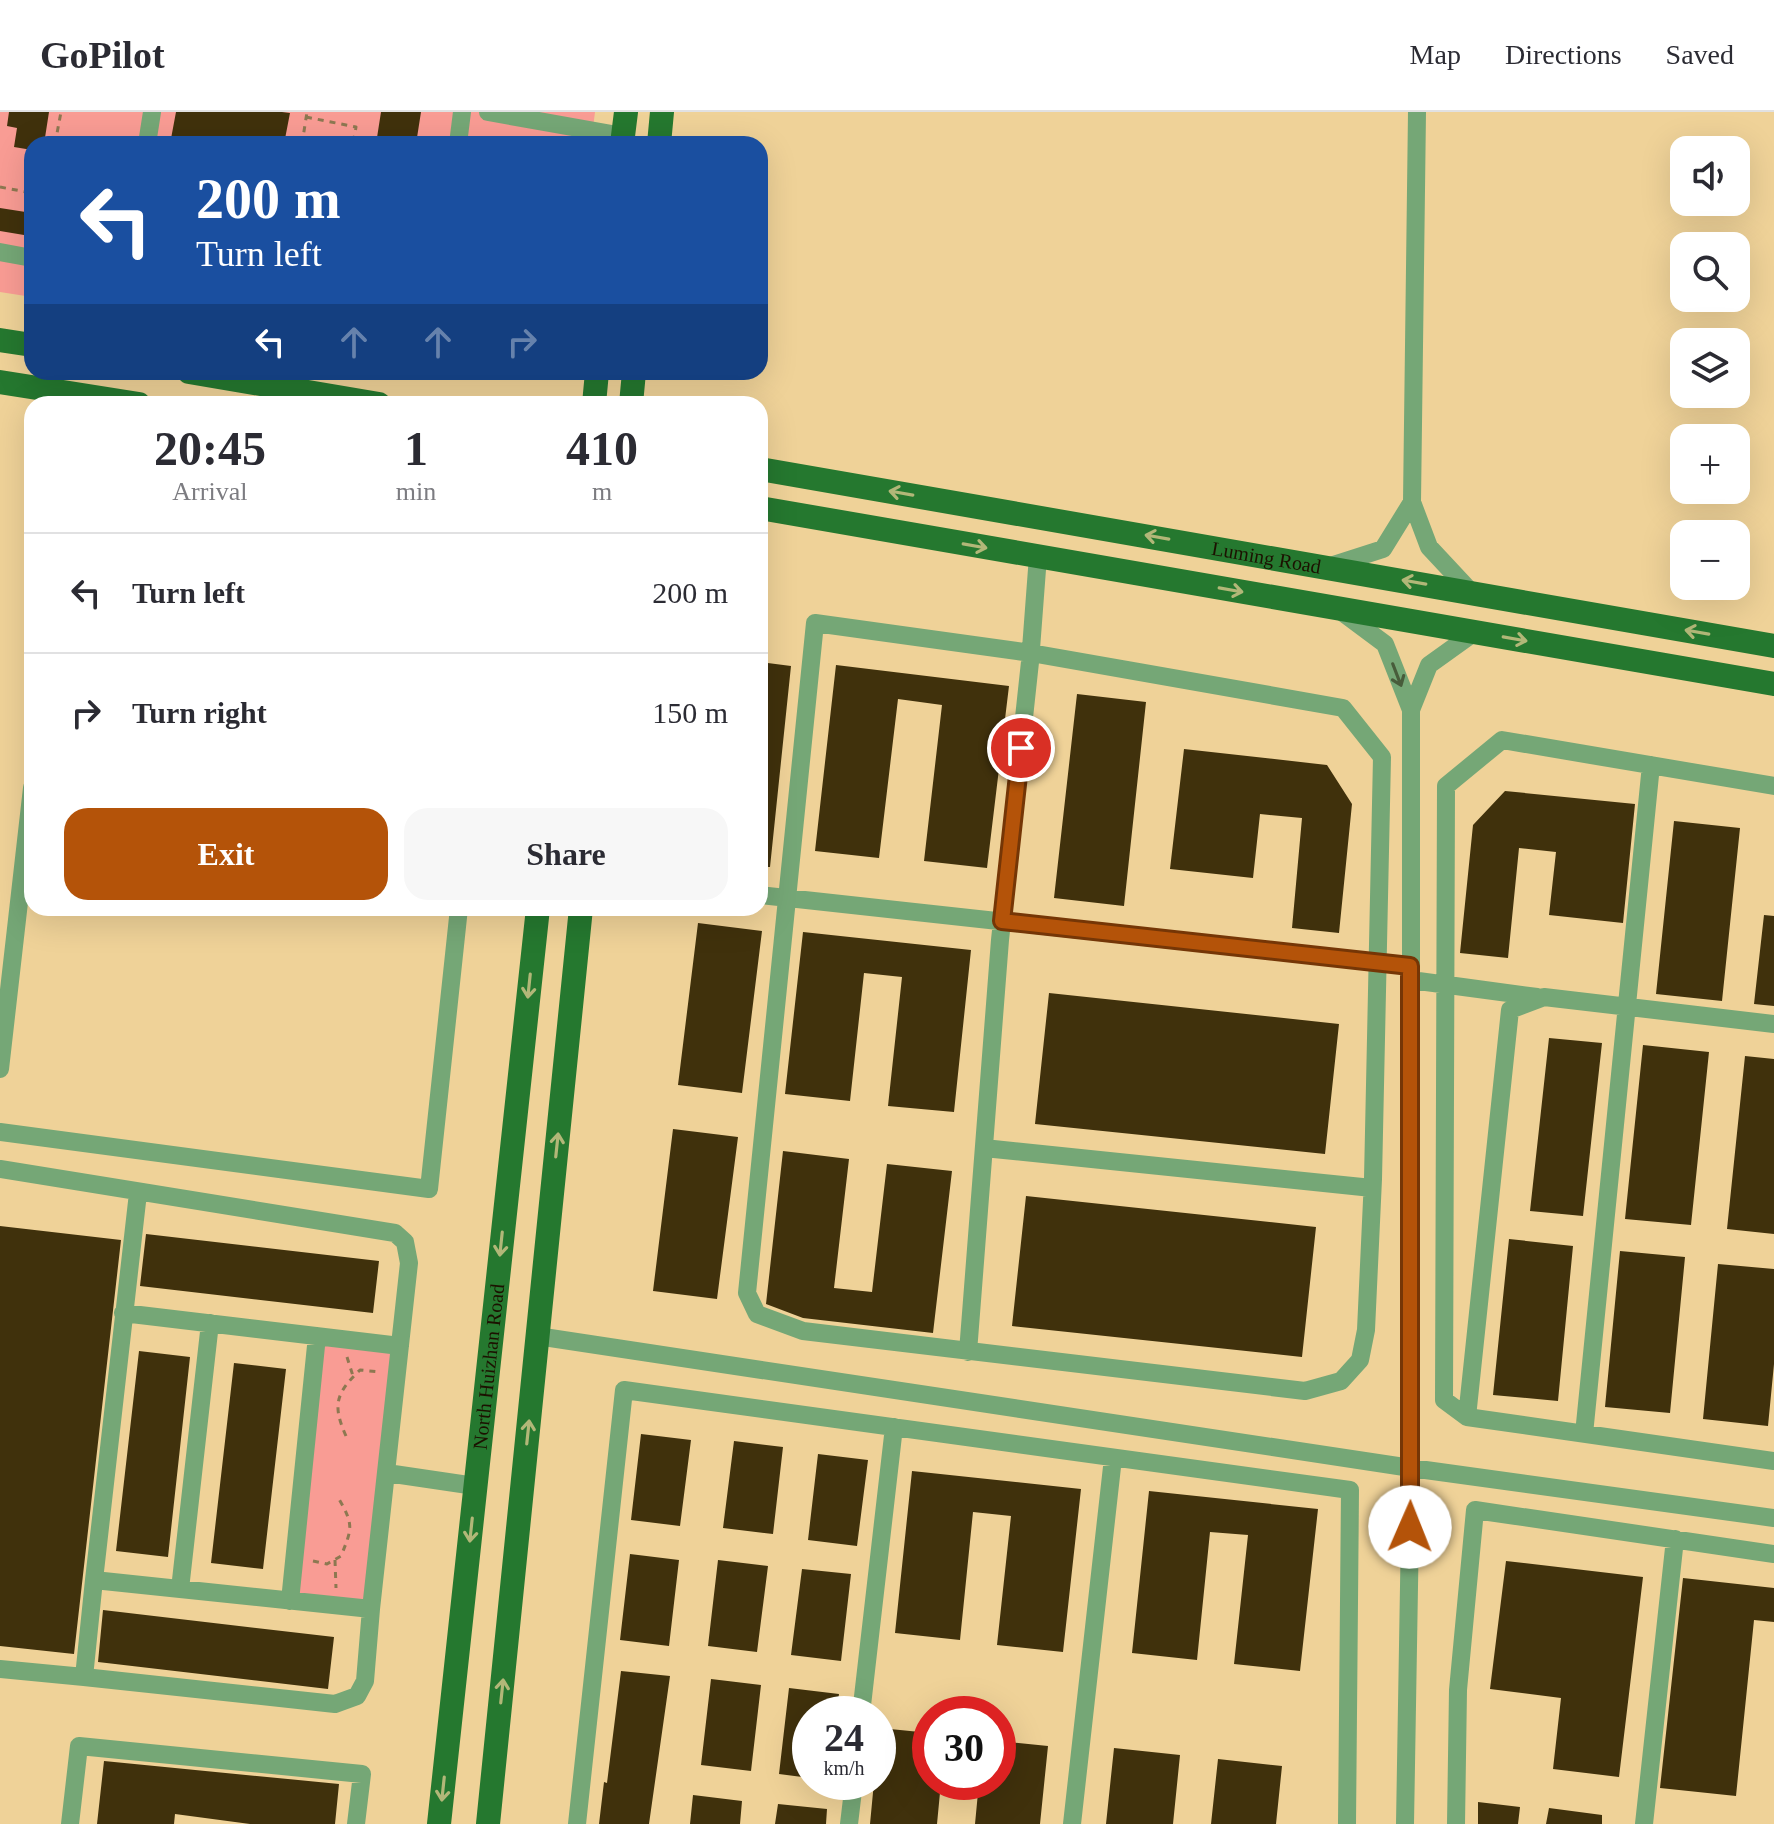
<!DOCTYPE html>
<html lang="en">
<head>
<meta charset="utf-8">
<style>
	body { margin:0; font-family:Georgia,serif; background:#f7f7f7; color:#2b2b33; height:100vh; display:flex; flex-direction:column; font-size:30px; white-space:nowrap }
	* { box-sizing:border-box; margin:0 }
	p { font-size:26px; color:#7c7c81 }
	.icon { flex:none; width:44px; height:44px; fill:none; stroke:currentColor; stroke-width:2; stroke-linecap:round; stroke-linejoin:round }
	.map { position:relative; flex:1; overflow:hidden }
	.side { position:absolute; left:24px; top:284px; width:744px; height:520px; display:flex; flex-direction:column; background:#fff; border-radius:24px; box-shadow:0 8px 32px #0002 }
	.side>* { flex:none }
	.top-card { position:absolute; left:24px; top:24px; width:744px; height:244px; border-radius:24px; box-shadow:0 8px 32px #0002; background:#1a4fa0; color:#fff; overflow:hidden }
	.buttons { position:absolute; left:1670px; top:24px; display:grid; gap:16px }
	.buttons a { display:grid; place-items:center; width:80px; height:80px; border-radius:16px; background:#fff; box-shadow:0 8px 32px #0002; font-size:40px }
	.speed { position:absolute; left:792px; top:1584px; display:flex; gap:16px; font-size:40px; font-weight:700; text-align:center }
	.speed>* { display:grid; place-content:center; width:104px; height:104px; border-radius:50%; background:#fff; box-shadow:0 8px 32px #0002; line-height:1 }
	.speed small { font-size:20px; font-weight:400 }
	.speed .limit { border:12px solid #d22; background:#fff; color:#111 }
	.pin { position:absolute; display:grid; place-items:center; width:68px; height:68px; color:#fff; margin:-34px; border:4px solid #fff; border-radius:50%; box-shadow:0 2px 8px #0007 }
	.me { position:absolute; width:88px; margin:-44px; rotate:1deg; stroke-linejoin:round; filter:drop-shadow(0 0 6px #0008) }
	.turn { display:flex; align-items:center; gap:28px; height:168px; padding:0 40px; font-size:36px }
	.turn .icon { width:104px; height:104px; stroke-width:2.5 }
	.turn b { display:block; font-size:56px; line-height:68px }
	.lanes { display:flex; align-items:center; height:76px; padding:0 40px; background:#0003; justify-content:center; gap:40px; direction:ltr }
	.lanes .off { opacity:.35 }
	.eta { display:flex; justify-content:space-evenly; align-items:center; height:136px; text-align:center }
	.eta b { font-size:48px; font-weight:800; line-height:56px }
	.cta { display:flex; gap:16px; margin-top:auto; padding:16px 40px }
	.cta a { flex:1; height:92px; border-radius:24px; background:#b45309; color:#fff; font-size:32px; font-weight:800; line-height:92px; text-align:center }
	.cta a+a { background:#f7f7f7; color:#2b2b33 }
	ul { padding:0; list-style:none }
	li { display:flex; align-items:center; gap:24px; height:120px; padding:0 40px; border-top:2px solid #e1e1e2 }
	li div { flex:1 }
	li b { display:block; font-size:30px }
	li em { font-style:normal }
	header { display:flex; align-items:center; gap:48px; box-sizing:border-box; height:112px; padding:0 40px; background:#fff; border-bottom:2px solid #e1e1e2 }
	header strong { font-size:38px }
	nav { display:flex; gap:44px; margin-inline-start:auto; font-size:28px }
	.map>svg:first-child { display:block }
	.green { fill:#f99c94 }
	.building { fill:#40310c }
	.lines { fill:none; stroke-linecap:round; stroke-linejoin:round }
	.path { stroke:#8d7851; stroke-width:3; stroke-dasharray:6 6; stroke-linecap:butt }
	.minor { stroke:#75a776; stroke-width:18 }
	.major { stroke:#25782f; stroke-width:24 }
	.oneway { stroke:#b2b778 }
	.oneway2 { stroke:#485c3b }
	.route-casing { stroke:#753606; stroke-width:20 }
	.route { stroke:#b45309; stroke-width:14 }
	.labels { text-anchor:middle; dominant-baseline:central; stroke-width:8; stroke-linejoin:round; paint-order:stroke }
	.street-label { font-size:20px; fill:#1c1100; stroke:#efd298 }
</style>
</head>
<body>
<header>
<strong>GoPilot</strong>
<nav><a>Map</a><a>Directions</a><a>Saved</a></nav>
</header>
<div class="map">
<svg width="1774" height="1712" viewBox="0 0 1774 1712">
	<rect width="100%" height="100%" fill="#efd298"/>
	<path class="green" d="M0 0H595L591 32H32V185L0 180Z
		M317 1224 400 1234 371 1497 290 1489Z"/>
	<path class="building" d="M9 0H49L44 32H32V38L14 35 17 16 7 14Z
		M176 0H282L290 1 284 32H170Z
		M381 0H421L416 32H376Z
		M0 96 32 101 30 124 0 119Z
		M760 550 791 554 770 755H760Z
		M836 553 1009 574 987 756 924 749 942 593 898 587 879 746 815 739Z
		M1077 582 1146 590 1124 794 1054 786Z
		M1184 637 1327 653 1352 692 1339 821 1292 816 1302 706 1260 702 1253 766 1170 757Z
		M1505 679 1635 692 1623 811 1549 803 1556 740 1519 736 1508 846 1460 841 1473 713Z
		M1674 709 1740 716 1722 889 1656 882Z
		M1764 803 1774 804V894L1754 892Z
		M698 811 762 819 742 981 678 973Z
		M803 820 971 838 954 1000 888 994 902 865 864 861 850 989 785 982Z
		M1049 881 1339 912 1325 1042 1035 1012Z
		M1549 926 1602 931 1583 1104 1530 1099Z
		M1643 933 1709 940 1691 1113 1625 1107Z
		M1745 944 1774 947V1122L1727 1117Z
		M673 1017 738 1025 717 1187 653 1179Z
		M783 1039 849 1047 834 1176 872 1180 887 1052 952 1059 933 1221 803 1206 766 1192Z
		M1026 1084 1316 1115 1302 1245 1012 1214Z
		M0 1114 121 1128 74 1542 0 1534Z
		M146 1122 379 1149 373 1201 140 1174Z
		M1509 1127 1573 1134 1558 1289 1493 1283Z
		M1620 1139 1685 1145 1670 1301 1605 1295Z
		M1718 1152 1774 1157V1252L1768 1314 1703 1307Z
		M139 1239 190 1245 168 1445 116 1439Z
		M234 1251 286 1257 263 1457 211 1451Z
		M641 1322 691 1328 680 1414 631 1408Z
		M734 1329 783 1335 773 1422 723 1416Z
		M818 1342 868 1348 857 1434 808 1428Z
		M912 1359 1081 1377 1063 1540 997 1533 1011 1404 973 1400 960 1528 895 1521Z
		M1149 1379 1318 1397 1300 1559 1234 1552 1248 1423 1210 1420 1197 1548 1132 1541Z
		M630 1442 679 1448 669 1534 620 1528Z
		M718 1448 768 1454 757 1540 708 1534Z
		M1506 1449 1643 1465 1619 1665 1553 1657 1561 1586 1490 1577Z
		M802 1457 851 1462 841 1549 791 1543Z
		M1683 1466 1774 1476V1510L1754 1508 1736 1684 1660 1676Z
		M103 1498 334 1525 328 1577 98 1550Z
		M621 1559 670 1564 649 1712H599L604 1670 607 1671Z
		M711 1567 761 1573 751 1659 701 1653Z
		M789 1576 839 1582 836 1602H810V1666L779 1662Z
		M880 1616 930 1621V1670H941L937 1712H870L874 1670H878Z
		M998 1629 1048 1634 1040 1712H975L979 1670H998Z
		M1114 1636 1180 1643 1173 1712H1106Z
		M1218 1647 1282 1654 1276 1712H1211Z
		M104 1649 339 1672 335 1712H250L175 1702 174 1712H97Z
		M693 1683 742 1689 740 1712H690Z
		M1478 1690 1520 1695 1518 1712H1478Z
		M778 1692 827 1697 826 1712H775Z
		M1549 1696 1602 1703V1712H1546Z"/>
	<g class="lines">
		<path class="path" d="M306 5 356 15 353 32
			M55 32 61 0
			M302 32 307 0
			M0 75 32 81
			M347 1245 353 1264
			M346 1324C332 1293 336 1281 360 1258L380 1260
			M335 1448 336 1476
			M313 1449 327 1452 341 1444C352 1417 354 1413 339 1387"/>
		<path class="minor" d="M488 0 623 24
			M1417 0 1412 390 1429 435 1471 480
			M147 32 152 0
			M458 32 462 0
			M0 140 32 146
			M1327 455 1383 437 1412 390
			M1338 497 1385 532 1411 598V1356L1405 1712
			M815 511 1031 541 1343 596 1382 645 1373 1067 1366 1218 1360 1248 1341 1269 1305 1279 803 1219 757 1202 747 1181Z
			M1411 598 1429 553 1475 520
			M1774 674 1502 628 1446 674 1444 1288 1467 1305 1774 1349
			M760 783 1410 854
			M1411 868 1537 885
			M0 957 32 676
			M0 1020 429 1077 459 796
			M984 1036 1372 1076
			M0 1057 395 1121 405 1130 409 1151 371 1497 94 1468 84 1565 0 1557
			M123 1201 400 1234
			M537 1224 1411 1356 1774 1406
			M968 1240 1000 828 1030 550 1038 444
			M1467 1305 1510 898 1544 885 1774 912
			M1584 1322 1651 653
			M387 1361 475 1374
			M94 1468 138 1081
			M180 1477 210 1211
			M290 1489 317 1224
			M84 1565 335 1592 357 1584 365 1569 371 1497
			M861 1602 894 1315
			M70 1712 79 1634 362 1662 356 1712
			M577 1712 624 1278 1350 1378 1347 1712
			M849 1712 854 1670
			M1072 1712 1113 1346
			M1456 1712 1458 1578 1475 1398 1774 1442
			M1644 1712 1675 1427"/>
		<g class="major">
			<path d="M622 32 626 0"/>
			<path d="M659 32 662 0"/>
			<path d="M0 228 32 233"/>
			<path d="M189 260 379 292"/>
			<path d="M0 270 139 292"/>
			<path d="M594 292 597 260"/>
			<path d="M631 292 634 260"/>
			<path id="s1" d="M760 357 1774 534"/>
			<path d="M760 396 1774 572"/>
			<path id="s2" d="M439 1712 538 796"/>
			<path d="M488 1712 581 796"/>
		</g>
	</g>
	<defs><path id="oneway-shaft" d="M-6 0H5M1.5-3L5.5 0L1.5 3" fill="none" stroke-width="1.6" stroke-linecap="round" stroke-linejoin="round" transform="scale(2)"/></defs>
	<g class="oneway">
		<use href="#oneway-shaft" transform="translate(901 381) rotate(-170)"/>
		<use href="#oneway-shaft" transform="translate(1157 425) rotate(-170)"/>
		<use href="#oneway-shaft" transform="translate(975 434) rotate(10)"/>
		<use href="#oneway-shaft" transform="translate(1414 470) rotate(-170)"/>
		<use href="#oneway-shaft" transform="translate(1231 478) rotate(10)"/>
		<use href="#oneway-shaft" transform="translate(1697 520) rotate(-170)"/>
		<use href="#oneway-shaft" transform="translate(1515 527) rotate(10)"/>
		<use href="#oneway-shaft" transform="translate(529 874) rotate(96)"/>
		<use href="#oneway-shaft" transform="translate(557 1033) rotate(-84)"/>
		<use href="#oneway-shaft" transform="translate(501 1132) rotate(96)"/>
		<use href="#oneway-shaft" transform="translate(528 1320) rotate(-84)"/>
		<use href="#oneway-shaft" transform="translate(471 1418) rotate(96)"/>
		<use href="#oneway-shaft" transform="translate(502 1579) rotate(-84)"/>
		<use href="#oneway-shaft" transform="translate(443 1677) rotate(96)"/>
	</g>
	<use class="oneway2" href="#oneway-shaft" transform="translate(1397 563) rotate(69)"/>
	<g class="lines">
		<defs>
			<path id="route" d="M1021 636 1002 809 1410 854V1415"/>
		</defs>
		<use href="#route" class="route-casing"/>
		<use href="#route" class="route"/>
	</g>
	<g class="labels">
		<g class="street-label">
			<text stroke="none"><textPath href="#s1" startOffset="514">Luming Road</textPath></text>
			<text stroke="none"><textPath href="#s2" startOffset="460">North Huizhan Road</textPath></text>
		</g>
	</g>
</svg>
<div class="buttons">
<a><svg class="icon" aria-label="sound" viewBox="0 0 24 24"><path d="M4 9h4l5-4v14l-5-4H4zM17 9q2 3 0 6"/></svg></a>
<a><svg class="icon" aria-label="search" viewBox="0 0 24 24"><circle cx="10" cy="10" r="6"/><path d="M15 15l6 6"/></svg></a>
<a><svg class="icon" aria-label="layers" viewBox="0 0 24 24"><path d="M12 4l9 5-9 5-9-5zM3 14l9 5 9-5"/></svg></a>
<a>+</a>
<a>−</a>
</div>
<div class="speed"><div>24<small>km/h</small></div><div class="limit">30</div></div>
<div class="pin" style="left:1021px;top:636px;background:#d93025"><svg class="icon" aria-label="arrive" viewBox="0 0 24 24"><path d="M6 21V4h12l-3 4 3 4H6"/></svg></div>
<svg class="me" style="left:1410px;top:1415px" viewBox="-20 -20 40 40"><circle r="19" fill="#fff"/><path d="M0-13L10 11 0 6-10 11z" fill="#b45309"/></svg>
<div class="top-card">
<div class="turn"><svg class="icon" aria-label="left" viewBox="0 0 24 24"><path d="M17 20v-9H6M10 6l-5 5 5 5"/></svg><div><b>200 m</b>Turn left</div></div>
<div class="lanes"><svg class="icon" aria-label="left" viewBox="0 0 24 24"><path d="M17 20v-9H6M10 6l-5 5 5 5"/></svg><svg class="icon off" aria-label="ahead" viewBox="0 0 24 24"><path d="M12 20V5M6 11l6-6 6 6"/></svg><svg class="icon off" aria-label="ahead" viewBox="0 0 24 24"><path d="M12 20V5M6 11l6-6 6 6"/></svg><svg class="icon off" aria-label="right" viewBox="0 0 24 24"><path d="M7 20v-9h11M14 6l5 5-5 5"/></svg></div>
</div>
<section class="side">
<div class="eta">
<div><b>20:45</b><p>Arrival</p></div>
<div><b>1</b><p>min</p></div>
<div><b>410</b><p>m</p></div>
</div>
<ul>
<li><svg class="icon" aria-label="left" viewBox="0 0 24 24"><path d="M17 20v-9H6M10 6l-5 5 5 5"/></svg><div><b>Turn left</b></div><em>200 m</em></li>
<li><svg class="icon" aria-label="right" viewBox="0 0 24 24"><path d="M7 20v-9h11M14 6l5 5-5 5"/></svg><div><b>Turn right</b></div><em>150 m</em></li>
</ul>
<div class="cta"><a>Exit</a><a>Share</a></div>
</section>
</div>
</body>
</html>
